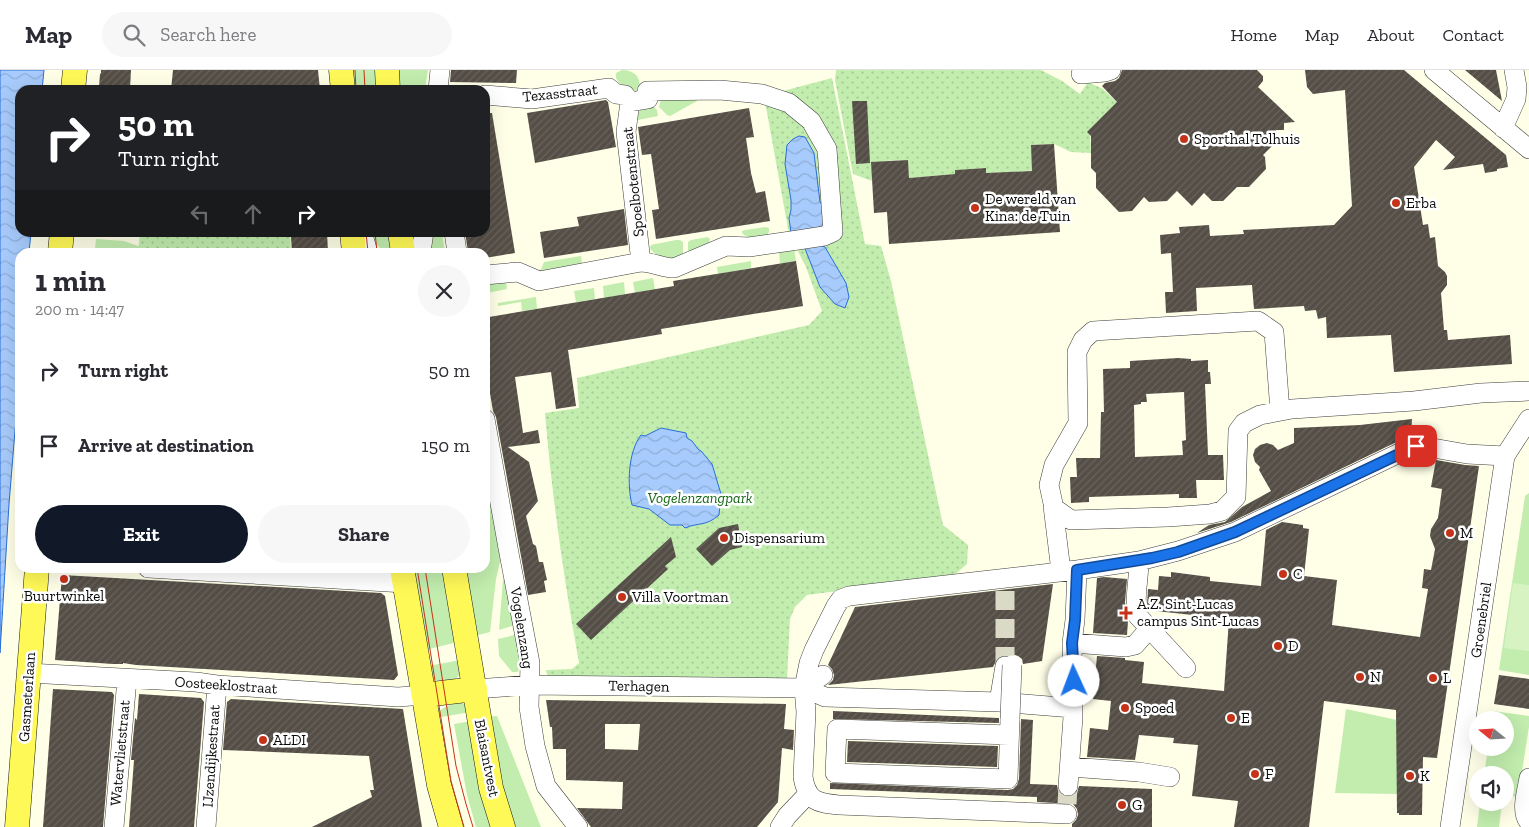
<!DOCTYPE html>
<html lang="en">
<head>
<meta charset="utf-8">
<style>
	body { margin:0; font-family:"Zilla Slab",serif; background:#f7f7f7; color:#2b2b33; height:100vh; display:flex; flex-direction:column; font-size:19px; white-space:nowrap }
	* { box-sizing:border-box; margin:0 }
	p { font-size:16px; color:#7c7c81 }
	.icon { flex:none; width:28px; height:28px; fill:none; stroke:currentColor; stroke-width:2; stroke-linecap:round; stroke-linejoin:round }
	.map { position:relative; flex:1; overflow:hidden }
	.sheet { position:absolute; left:15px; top:178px; width:475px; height:325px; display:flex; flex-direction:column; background:#fff; border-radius:15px; box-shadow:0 5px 20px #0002 }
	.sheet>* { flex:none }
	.hud { position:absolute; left:15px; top:15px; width:475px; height:152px; border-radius:15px; box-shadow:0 5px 20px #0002; background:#202124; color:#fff; overflow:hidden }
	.needle { width:32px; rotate:288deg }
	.buttons { position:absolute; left:1469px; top:641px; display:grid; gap:10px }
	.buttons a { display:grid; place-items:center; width:45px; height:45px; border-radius:50%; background:#fff; box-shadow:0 5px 20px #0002; font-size:25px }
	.pin { position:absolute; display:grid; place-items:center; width:42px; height:42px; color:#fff; margin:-21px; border-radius:10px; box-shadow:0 2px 8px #0006 }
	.me { position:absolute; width:55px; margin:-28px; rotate:358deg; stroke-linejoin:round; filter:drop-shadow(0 0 4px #0008) }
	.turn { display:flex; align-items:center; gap:18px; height:105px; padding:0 20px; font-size:22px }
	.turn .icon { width:65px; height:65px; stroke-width:2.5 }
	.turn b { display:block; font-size:35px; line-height:42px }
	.lanes { display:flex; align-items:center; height:48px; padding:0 20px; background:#0003; justify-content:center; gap:25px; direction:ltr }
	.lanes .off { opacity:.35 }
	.round { display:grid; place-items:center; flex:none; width:52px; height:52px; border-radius:26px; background:#f7f7f7 }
	.overview { display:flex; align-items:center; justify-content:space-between; height:85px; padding:0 20px }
	h1 { font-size:30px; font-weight:700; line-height:38px }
	.button { display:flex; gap:10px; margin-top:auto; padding:10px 20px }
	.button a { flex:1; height:58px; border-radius:30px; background:#111827; color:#fff; font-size:20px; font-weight:700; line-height:58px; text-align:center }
	.button a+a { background:#f7f7f7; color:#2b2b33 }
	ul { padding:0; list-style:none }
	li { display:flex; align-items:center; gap:15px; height:75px; padding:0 20px }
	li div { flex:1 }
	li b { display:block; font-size:19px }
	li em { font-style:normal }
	header { display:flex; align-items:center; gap:30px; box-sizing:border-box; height:70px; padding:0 25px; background:#fff; border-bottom:1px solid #e1e1e2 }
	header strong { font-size:24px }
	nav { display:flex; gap:28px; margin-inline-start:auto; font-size:18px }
	.search { width:350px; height:45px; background:#f7f7f7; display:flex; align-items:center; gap:12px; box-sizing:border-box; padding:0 18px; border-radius:28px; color:#7c7c81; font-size:19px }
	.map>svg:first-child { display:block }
	.grass { fill:#c2edae }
	.park { fill:url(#park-dots) }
	.pitch { fill:#d7f3c1 }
	.water { fill:url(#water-waves); stroke:#276eda }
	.building { fill:url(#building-hatch); fill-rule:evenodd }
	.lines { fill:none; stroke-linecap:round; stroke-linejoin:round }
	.minor-tunnel { stroke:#dadac7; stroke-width:19; stroke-dasharray:19 9; stroke-linecap:butt }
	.minor-casing { stroke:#3d3d3d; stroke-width:20 }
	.major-casing { stroke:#1b1b1b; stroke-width:25 }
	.minor { stroke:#fff; stroke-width:19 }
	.major { stroke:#fff958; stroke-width:24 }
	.tram { stroke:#c63217; stroke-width:1 }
	.minor-bridge-casing { stroke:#3d3d3d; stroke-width:20; stroke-linecap:butt }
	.minor-bridge { stroke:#fff; stroke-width:19 }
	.route-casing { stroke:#114b97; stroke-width:12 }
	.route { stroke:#1a73e8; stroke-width:9 }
	.poi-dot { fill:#c63217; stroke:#fff; stroke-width:2 }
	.labels { text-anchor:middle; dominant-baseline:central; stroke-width:5; stroke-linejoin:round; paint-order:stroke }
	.street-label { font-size:15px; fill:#0a0a0a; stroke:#fff }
	.poi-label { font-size:15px; fill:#0a0a0a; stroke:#fff; text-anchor:start }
	.park-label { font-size:15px; font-style:italic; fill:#166716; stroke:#fff }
</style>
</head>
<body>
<header>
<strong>Map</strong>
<div class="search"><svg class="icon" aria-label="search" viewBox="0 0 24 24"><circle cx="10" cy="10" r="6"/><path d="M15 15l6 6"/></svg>Search here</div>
<nav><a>Home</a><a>Map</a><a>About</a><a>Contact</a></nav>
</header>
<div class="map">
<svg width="1529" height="757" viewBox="0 0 1529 757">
	<defs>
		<pattern id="park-dots" width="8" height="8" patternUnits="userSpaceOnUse" patternTransform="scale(1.25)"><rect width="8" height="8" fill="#c2edae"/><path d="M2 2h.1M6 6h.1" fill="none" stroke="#a5ca94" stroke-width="1.8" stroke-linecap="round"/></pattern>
		<pattern id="water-waves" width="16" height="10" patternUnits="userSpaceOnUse" patternTransform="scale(1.25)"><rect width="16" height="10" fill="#a7cbfc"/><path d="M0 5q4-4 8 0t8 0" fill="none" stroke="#8eadd7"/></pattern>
		<pattern id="building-hatch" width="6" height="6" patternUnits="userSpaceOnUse" patternTransform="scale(1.25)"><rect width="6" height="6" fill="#544e46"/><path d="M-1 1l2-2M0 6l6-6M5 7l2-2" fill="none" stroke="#68635c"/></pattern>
	</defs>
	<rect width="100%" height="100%" fill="#ffffe8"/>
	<path class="grass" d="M353 0H380L382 20H354Z
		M394 0H428L425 20H396Z
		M622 0C634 0 644 8 637 21 627 20 614 13 616 3Z
		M664 29H697V31L670 46 667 45 659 37 661 30Z
		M652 35 657 40 658 46 638 50 637 48 641 37Z
		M765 157 769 158V162L766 167C757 168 748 170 742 163V161L745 160Z
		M370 163H394V182C380 182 375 174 370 163Z
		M432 163H442L445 182H426Z
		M708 167 710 169 709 174 690 183 688 180V172L691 170Z
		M96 169 124 171 144 178 143 182 95 179Z
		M676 170H680L683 172V184L677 190C667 188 656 188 650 178L651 175Z
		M794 178 796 191 780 194 779 181Z
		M581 186 583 199 539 204 544 192Z
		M751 191V198L718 204 717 197Z
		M653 208 655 219 635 223 633 212Z
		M506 211 507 219 487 223 486 214Z
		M624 212 625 224 604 228 603 216Z
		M594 218 595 229 576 232 574 221Z
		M536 227 537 239 522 241 521 232 498 236V233Z
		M485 392 502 484 496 509 490 562 474 566 463 498H485Z
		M1529 423V605L1499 600 1525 426Z
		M411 498H446L458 572 425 580Z
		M508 502 518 554 499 560 503 510Z
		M519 564 523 585 518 602H512L499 586 498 569Z
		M461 590C461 593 461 600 460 603 455 614 442 612 433 609L428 596Z
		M462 633 468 636 470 642 436 648C440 636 451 634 462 633Z
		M1346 639 1397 650V724L1335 723Z
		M1493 641 1529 646V657L1518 727 1505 725V705H1484L1488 678H1505V650H1492Z
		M497 646 541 757H513L497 708 486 647Z
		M472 651 496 757H476L467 725 454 654Z
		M1480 733H1502L1499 757H1477Z"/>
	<path class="park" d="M836 0H1041L1062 11 1080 24 1088 12 1103 19 1118 33 1090 62 1091 83 1071 82 1054 74 1032 75V101L986 103V98L955 100V104L909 108 908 90 884 91 872 111 853 104 835 10Z
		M832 8 865 174 881 176 891 211 943 455 968 475 967 494 952 507H934L929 509 807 525 795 537 790 549 787 609 549 613 546 600 572 599 579 593C564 510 552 427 545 343L579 338 577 308 809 255 822 241 806 197 789 164 764 26Z
		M140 163H290L291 182H138Z"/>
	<path class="pitch" d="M1513 513 1529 515V581L1504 578Z"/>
	<path class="water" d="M0 0H44L42 20H20V162L31 163 29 182H20V300L9 434 0 583Z
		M799 66 805 67 814 83 820 132C831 145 823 159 818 174L825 177 846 213 849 227 845 238 835 234 820 217 804 176 791 163 789 148 791 140V130L785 94 787 75 793 69Z
		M661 358 686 363 687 368 692 371 698 379 701 381 712 394 721 424 719 445C705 457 699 452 685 458L682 455H670L649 439 632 435C627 415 628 382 641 365L645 366Z"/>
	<path class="building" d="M101 0H131L130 19 99 17 100 4 101 3Z
		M173 0H318L320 20H171Z
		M451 0H517L516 13 450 12Z
		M1122 0H1257L1263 6V11L1258 17 1295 52 1284 53V60H1276L1277 71 1263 85 1265 87 1266 99 1249 117H1237L1223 131H1212L1204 123 1192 136 1177 121 1167 131 1149 132 1144 127 1132 141 1119 142 1096 118V103L1091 98V66L1087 62 1117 32 1102 16 1105 13 1115 11 1119 8Z
		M1305 0H1404L1506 85 1508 97 1497 99V101L1485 103 1483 94 1443 100 1455 87 1436 70 1414 97 1423 155 1428 154 1430 168 1435 167 1438 196 1445 202 1447 206V215L1441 223 1444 260H1447L1448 270 1510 265 1512 294 1394 302 1391 265 1327 268 1326 247 1318 249 1316 240 1305 241 1304 236 1254 239 1252 215 1196 218 1197 241 1166 243 1165 222H1173L1171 183 1161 184 1160 165 1180 163 1179 157 1209 155 1210 166 1244 164 1243 160 1334 155 1352 136 1345 20 1313 24 1307 17Z
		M1465 0H1496L1502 31Z
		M606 30 608 32 616 77 535 93 527 43Z
		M852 31H867L870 93 856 94Z
		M749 38 754 67 746 68 751 103 756 123 765 121 770 151 656 169 652 140 659 139 651 84 642 85 638 57Z
		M485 43H492L515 183 485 188V182H468L465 162H485Z
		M1054 74 1060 162 889 174 887 142 874 143 871 92 908 90 909 108 955 104V100L986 98V103L1032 101 1031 75Z
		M624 139 628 175 544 188 540 162 579 156 577 147Z
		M294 162H327L328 182H292L291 167H294Z
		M796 191 803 236 661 259 662 264 568 280 576 336 556 339 551 302 515 307 523 363 538 360 540 373 508 377 529 392 538 431 526 446 533 474 536 476 539 492H543L547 510 544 511 546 522 528 525 496 347 493 341 485 294V252L489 251V247L674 216 673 211Z
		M1178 288 1191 289V291L1208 290V302H1210L1211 314H1205L1208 385H1223L1224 410H1196L1197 428H1179V424L1089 427V432L1071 433 1070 407H1077L1076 388H1100L1101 342H1104L1103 299 1130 298V291ZM1184 322 1186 370 1182 371 1183 385 1135 387 1134 335 1141 334V332H1147L1146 324Z
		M1412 349 1411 365 1231 452 1197 463 1209 455 1225 452 1242 437 1271 421 1259 400 1260 397 1255 392 1253 385 1255 379 1260 375 1267 373 1273 375 1278 380 1294 373V358L1360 355Z
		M1436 390 1465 395 1479 396 1437 688 1423 687 1422 745H1399V743H1397L1396 640 1324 631 1309 757H1234L1238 731 1192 726 1198 675 1173 673 1174 668 1139 665 1135 690 1087 687 1090 658 1108 660 1111 631 1093 629 1097 586 1125 588V590L1144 592 1142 613 1224 621 1229 549 1156 541V537L1147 535 1148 519 1158 520 1159 506 1171 507V502L1210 507V511L1261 516 1266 460 1282 452 1303 455V458L1309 459 1304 506 1337 510 1332 555 1420 567 1428 519 1422 518 1424 499 1431 500 1435 479 1430 466 1431 459 1438 448 1442 419 1431 417Z
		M738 454 742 477 730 480 712 496 696 479 719 458Z
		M671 467 676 487 665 496 668 499 591 570 576 554Z
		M62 505 381 523 385 526 398 605 394 610 136 595 123 593V594H113L55 590Z
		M1104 507 1127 509 1125 532 1126 546 1128 551 1127 565 1093 563 1097 508Z
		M1053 514 1042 591 1023 594 1022 589 1018 586 1012 584 1002 585 997 589 993 597 828 615 833 610 834 605 832 599 828 595 855 537Z
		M1499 605 1529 609V639L1494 634Z
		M53 619 112 622 114 625 103 757H43Z
		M139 624 201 628 204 632 194 757H129L134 690H131L135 648 137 650Z
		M231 629 403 639 422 757H312L372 727 370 720H374L369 686 223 680 227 632Z
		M546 630 786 634 784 659 794 660 793 680 782 678 778 732 757 757H591L577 738 622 739 623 712 566 710V679H553L552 657H550ZM605 654H640L638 680 605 679Z
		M833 641 999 648V653L833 649Z
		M1021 649 1033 650 1030 714 1057 715 1058 720 1061 725 1068 727 1072 726 1077 723 1079 716 1152 719V757H1072V754L1076 750 1078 745 1077 739 1073 734 1037 732V727L830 719V713L1008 720 1013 719 1017 715 1019 709Z
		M848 671 998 676 997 697 847 692Z"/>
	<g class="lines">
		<path class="minor-tunnel" d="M1005 596V516
			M1067 734 1068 716"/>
		<defs>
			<path id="minor" d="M1434 0 1529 79
				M1081 4 1105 2 1111 0
				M438 20 440 0
				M485 25 532 29 609 18 616 24 625 25 630 32
				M630 32 626 62 641 192
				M1503 58 1516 29 1517 17 1514 0
				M362 162 368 182
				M454 162 457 182
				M417 182 422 175 424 162
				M485 205 518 202 539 211 641 192C652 192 663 198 674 198L726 176 749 177 798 170 824 166 833 162 827 79 811 51 789 33 762 24 720 20 647 21 648 29 630 32
				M1280 341 1274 262 1258 251 1093 261 1083 270 1077 282 1078 353 1054 395 1049 415 1054 438 1071 450 1168 447 1210 444 1222 441 1236 427 1238 361 1244 353 1260 345 1292 339 1414 331 1481 323 1529 321
				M485 349 508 478 530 593 529 637 535 676 546 716 578 757
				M1053 436 1061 501
				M1139 491C1139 509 1134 528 1137 545L1186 598
				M148 498 405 513
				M1072 573 1126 577 1135 575 1149 559
				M28 603 196 612 217 615 398 627 424 625
				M804 618 823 605
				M475 619 529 615 804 618 825 627 999 632 1005 596
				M999 632 1073 638
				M1009 665 837 659 835 703 1008 709 1010 649
				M1070 697 1139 702 1170 707
				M1529 708C1527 720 1520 742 1529 752
				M1068 716 1073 647 1072 573 1075 550 1077 500
				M1067 744 839 735C817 733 807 731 803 707L806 642 804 618 809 593 814 580 836 536 841 529 849 526 1077 500 1139 491 1178 481 1235 462 1416 375 1467 384 1505 386
				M114 757 127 609
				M206 757 217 615
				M780 757 787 746 808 724
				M1450 757 1505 386 1529 349"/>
			<path id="major" d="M341 0 343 20
				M387 0 388 20
				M73 20 75 0
				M352 162 354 182
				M400 162 403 182
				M60 182 62 162
				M402 498 439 715 451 757
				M454 498 491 718 503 757
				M424 625 475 619
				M17 757 37 498"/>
		</defs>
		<use href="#minor" class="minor-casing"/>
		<use href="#major" class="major-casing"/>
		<use href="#minor" class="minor"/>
		<use href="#major" class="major"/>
		<path class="tram" d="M355 0 356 20
			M364 0 365 20
			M366 162 368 182
			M375 162 377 182
			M417 498 451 711 464 757
			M425 498 456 696 466 734 473 757"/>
		<defs>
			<path id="minor-bridge" d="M1010 649 1012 595"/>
		</defs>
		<use href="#minor-bridge" class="minor-bridge-casing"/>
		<use href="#minor-bridge" class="minor-bridge"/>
	</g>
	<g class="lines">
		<defs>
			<path id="route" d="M1074 611 1072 573 1075 550 1077 500 1152 488 1178 482 1235 462 1416 376"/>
		</defs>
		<use href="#route" class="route-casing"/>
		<use href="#route" class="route"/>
	</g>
	<g class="poi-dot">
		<circle cx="1184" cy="69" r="5"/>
		<circle cx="1396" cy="133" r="5"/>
		<circle cx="975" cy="138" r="5"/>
		<circle cx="1450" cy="463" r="5"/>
		<circle cx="724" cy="468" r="5"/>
		<circle cx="1283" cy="504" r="5"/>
		<circle cx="64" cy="509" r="5"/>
		<circle cx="622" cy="527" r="5"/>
		<path d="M1123.5 535.5h5v5h5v5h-5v5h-5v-5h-5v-5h5z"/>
		<circle cx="1278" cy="576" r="5"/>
		<circle cx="1360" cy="607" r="5"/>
		<circle cx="1433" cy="608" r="5"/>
		<circle cx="1125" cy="638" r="5"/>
		<circle cx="1231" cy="648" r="5"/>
		<circle cx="263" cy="670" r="5"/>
		<circle cx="1255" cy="704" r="5"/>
		<circle cx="1410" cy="706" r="5"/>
		<circle cx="1122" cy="735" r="5"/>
	</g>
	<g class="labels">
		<g class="street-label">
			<text transform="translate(560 23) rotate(-6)">Texasstraat</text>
			<text transform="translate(633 112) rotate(-96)">Spoelbotenstraat</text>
			<text transform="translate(1481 550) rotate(-82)">Groenebriel</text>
			<text transform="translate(522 558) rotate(81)">Vogelenzang</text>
			<text transform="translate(226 615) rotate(4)">Oosteeklostraat</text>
			<text transform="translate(639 616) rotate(1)">Terhagen</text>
			<text transform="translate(27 627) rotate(-86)">Gasmeterlaan</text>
			<text transform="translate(120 683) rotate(-85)">Watervlietstraat</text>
			<text transform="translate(211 686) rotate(-86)">IJzendijkestraat</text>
			<text transform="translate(487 688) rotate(79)">Blaisantvest</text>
		</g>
		<g class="poi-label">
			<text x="1194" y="69">Sporthal Tolhuis</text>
			<text x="985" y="129">De wereld van<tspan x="985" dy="17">Kina: de Tuin</tspan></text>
			<text x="1406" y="133">Erba</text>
			<text x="1460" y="463">M</text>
			<text x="734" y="468">Dispensarium</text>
			<text x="1293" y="504">C</text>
			<text x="64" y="526" text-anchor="middle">Buurtwinkel</text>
			<text x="632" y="527">Villa Voortman</text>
			<text x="1137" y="534">A.Z. Sint-Lucas<tspan x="1137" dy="17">campus Sint-Lucas</tspan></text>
			<text x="1288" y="576">D</text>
			<text x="1370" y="607">N</text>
			<text x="1443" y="608">L</text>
			<text x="1135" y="638">Spoed</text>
			<text x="1241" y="648">E</text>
			<text x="273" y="670">ALDI</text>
			<text x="1265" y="704">F</text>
			<text x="1420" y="706">K</text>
			<text x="1132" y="735">G</text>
		</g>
		<g class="park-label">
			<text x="700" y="428">Vogelenzangpark</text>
		</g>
	</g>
</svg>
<div class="buttons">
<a><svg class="needle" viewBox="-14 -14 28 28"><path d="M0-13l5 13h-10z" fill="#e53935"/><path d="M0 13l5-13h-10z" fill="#7c7c81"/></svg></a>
<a><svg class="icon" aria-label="sound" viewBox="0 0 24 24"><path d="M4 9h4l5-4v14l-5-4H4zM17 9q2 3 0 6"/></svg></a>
</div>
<div class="pin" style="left:1416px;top:376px;background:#d93025"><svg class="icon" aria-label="arrive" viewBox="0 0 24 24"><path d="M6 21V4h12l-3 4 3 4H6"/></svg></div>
<svg class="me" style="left:1074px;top:611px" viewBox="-20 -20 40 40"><circle r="19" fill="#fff"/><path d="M0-13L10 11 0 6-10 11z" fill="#1a73e8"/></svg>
<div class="hud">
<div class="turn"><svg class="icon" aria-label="right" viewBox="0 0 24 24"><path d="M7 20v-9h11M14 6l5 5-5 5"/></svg><div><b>50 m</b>Turn right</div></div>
<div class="lanes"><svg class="icon off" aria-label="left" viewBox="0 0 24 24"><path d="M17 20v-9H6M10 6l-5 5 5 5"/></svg><svg class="icon off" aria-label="ahead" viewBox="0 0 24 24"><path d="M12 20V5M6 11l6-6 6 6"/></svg><svg class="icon" aria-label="right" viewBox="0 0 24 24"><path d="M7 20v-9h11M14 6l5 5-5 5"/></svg></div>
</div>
<section class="sheet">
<div class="overview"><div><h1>1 min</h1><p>200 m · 14:47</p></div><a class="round"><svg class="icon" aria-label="close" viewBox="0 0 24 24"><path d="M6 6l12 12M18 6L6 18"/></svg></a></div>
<ul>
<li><svg class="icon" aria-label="right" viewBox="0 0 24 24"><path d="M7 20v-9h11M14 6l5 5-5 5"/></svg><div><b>Turn right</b></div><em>50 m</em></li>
<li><svg class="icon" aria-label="arrive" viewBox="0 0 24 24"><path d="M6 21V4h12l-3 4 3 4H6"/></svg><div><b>Arrive at destination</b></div><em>150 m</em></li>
</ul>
<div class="button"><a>Exit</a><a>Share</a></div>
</section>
</div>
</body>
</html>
